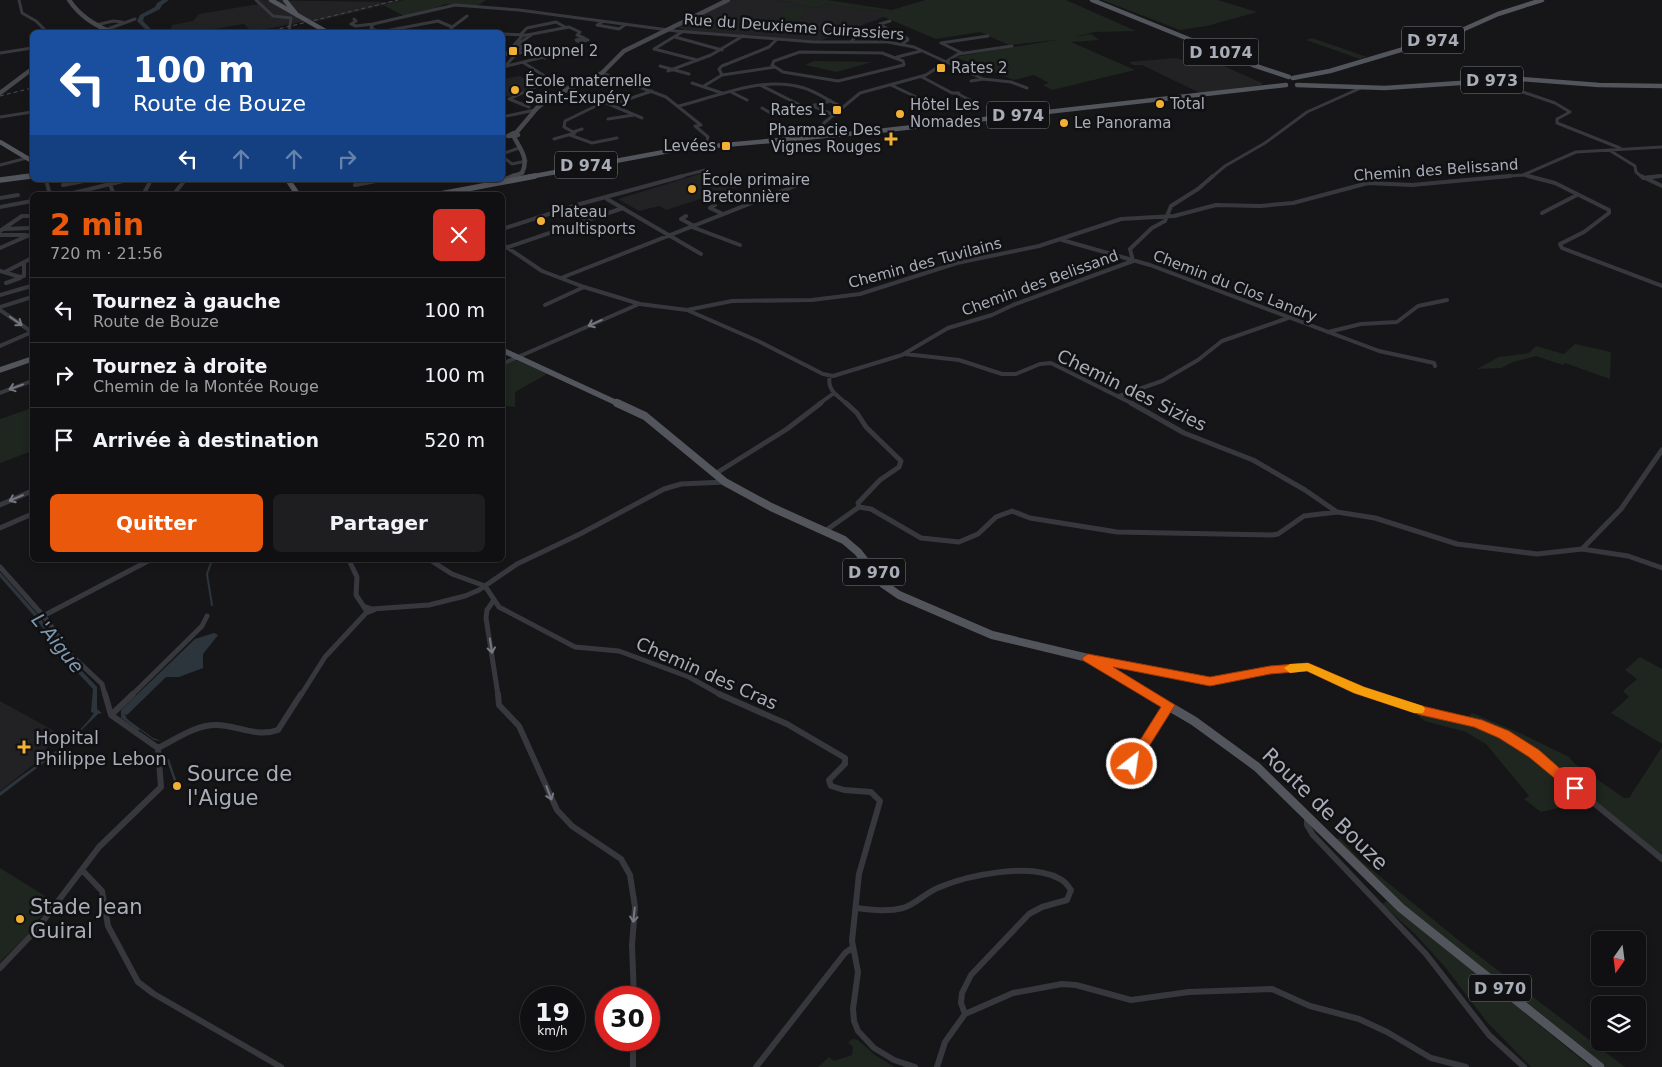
<!DOCTYPE html>
<html lang="fr">
<head>
<meta charset="utf-8">
<style>
	body { margin:0; font-family:"DejaVu Sans",sans-serif; background:#1e1e20; color:#f1f3f6; height:100vh; display:flex; flex-direction:column; font-size:19px; white-space:nowrap }
	* { box-sizing:border-box; margin:0 }
	p { font-size:16px; color:#9c9d9f }
	.icon { flex:none; width:28px; height:28px; fill:none; stroke:currentColor; stroke-width:2; stroke-linecap:round; stroke-linejoin:round }
	.map { position:relative; flex:1; overflow:hidden }
	.details { position:absolute; left:30px; top:192px; width:475px; height:370px; display:flex; flex-direction:column; background:#101012; border-radius:8px; box-shadow:0 2px 8px #0003,0 0 0 1px #303032 }
	.details>* { flex:none }
	.hud { position:absolute; left:30px; top:30px; width:475px; height:152px; border-radius:8px; box-shadow:0 2px 8px #0003,0 0 0 1px #303032; background:#1a4fa0; color:#fff; overflow:hidden }
	.needle { width:32px; rotate:194deg }
	.controls { position:absolute; left:1591px; top:931px; display:grid; gap:10px }
	.controls a { display:grid; place-items:center; width:55px; height:55px; border-radius:8px; background:#101012; box-shadow:0 2px 8px #0003,0 0 0 1px #303032; font-size:25px }
	.speed { position:absolute; left:520px; top:986px; display:flex; gap:10px; font-size:25px; font-weight:700; text-align:center }
	.speed>* { display:grid; place-content:center; width:65px; height:65px; border-radius:50%; background:#101012; box-shadow:0 2px 8px #0003,0 0 0 1px #303032; line-height:1 }
	.speed small { font-size:12px; font-weight:400 }
	.speed .limit { border:8px solid #d22; background:#fff; color:#111 }
	.pin { position:absolute; display:grid; place-items:center; width:42px; height:42px; color:#fff; margin:-21px; border-radius:10px; box-shadow:0 2px 8px #0006 }
	.me { position:absolute; width:55px; margin:-28px; rotate:30deg; stroke-linejoin:round; filter:drop-shadow(0 0 4px #0008) }
	.turn { display:flex; align-items:center; gap:18px; height:105px; padding:0 20px; font-size:22px }
	.turn .icon { width:65px; height:65px; stroke-width:2.5 }
	.turn b { display:block; font-size:35px; line-height:42px }
	.lanes { display:flex; align-items:center; height:48px; padding:0 20px; background:#0003; justify-content:center; gap:25px; direction:ltr }
	.lanes .off { opacity:.35 }
	.round { display:grid; place-items:center; flex:none; width:52px; height:52px; border-radius:8px; background:#1e1e20 }
	.summary { display:flex; align-items:center; justify-content:space-between; height:85px; padding:0 20px }
	h1 { font-size:30px; font-weight:700; line-height:38px; color:#ea580c }
	.primary-button { display:flex; gap:10px; margin-top:auto; padding:10px 20px }
	.primary-button a { flex:1; height:58px; border-radius:8px; background:#ea580c; color:#fff; font-size:20px; font-weight:700; line-height:58px; text-align:center }
	.primary-button a+a { background:#1e1e20; color:#f1f3f6 }
	ul { padding:0; list-style:none }
	li { display:flex; align-items:center; gap:15px; height:65px; padding:0 20px; border-top:1px solid #303032 }
	li div { flex:1 }
	li b { display:block; font-size:19px }
	li em { font-style:normal }
	.map>svg:first-child { display:block }
	.built { fill:#222225 }
	.green { fill:#1e261f }
	.water { fill:#2c353c }
	.lines { fill:none; stroke-linecap:round; stroke-linejoin:round }
	.stream-far1 { stroke:#2c353c; stroke-width:2 }
	.stream { stroke:#2c353c; stroke-width:2.5 }
	.river { fill:#2c353c; fill-rule:evenodd }
	.street-far3 { stroke:#37383d; stroke-width:3 }
	.street-far2 { stroke:#37383d; stroke-width:4 }
	.street-far1 { stroke:#37383d; stroke-width:5 }
	.street { stroke:#37383d; stroke-width:6 }
	.secondary-far1 { stroke:#45474d; stroke-width:4.5 }
	.secondary { stroke:#45474d; stroke-width:5.5 }
	.primary-far3 { stroke:#53555c; stroke-width:4.5 }
	.primary-far2 { stroke:#53555c; stroke-width:5.5 }
	.primary-far1 { stroke:#53555c; stroke-width:8 }
	.primary { stroke:#53555c; stroke-width:9 }
	.rail { stroke:#4a4c52; stroke-width:1; stroke-dasharray:4 3; stroke-linecap:butt }
	.oneway { stroke:#757881 }
	.route { fill:#ea580c; stroke:#983908 }
	.slow { fill:#f59e0b }
	.poi-dot { fill:#f2b134; stroke:#111113; stroke-width:2 }
	.labels { text-anchor:middle; dominant-baseline:central; stroke-width:5; stroke-linejoin:round; paint-order:stroke }
	.far-street-label { font-size:15px; fill:#a8adb8; stroke:#111113 }
	.far-poi-label { font-size:15px; fill:#a8adb8; stroke:#111113; text-anchor:start }
	.shield { fill:#111113; stroke:#7b7e86; stroke-width:1 }
	.shield-label { font-size:16px; font-weight:bold; fill:#a8adb8 }
	.street-label { font-size:18px; fill:#a8adb8; stroke:#111113 }
	.poi-label { font-size:18px; fill:#a8adb8; stroke:#111113; text-anchor:start }
	.water-label { font-size:19px; font-style:italic; fill:#7f9bb3; stroke:#111113 }
	.near-poi-label { font-size:21px; fill:#a8adb8; stroke:#111113; text-anchor:start }
	.near-street-label { font-size:21px; fill:#a8adb8; stroke:#111113 }
</style>
</head>
<body>
<div class="map">
<svg width="1662" height="1067" viewBox="0 0 1662 1067">
	<rect width="100%" height="100%" fill="#161618"/>
	<path class="built" d="M256 0 385 2 404 0 315 22 311 20 252 32 244 24 197 32H170L172 25 193 21 199 14 259 4Z
		M732 0H779L816 8 827 4 884 12V17L819 41 686 31 677 27Z
		M1176 58 1190 62 1210 60 1262 83V85L1200 93 1142 65H1133L1129 62Z
		M520 76 536 86 508 97 503 94 502 79Z
		M709 171 741 186 666 210 659 206 639 211 618 199Z
		M0 701 58 733 37 762 0 791Z"/>
	<path class="green" d="M404 0H486L477 6 446 4 421 14 404 16 383 5Z
		M779 0H828L892 10 925 0H1066L1136 31 1095 32 1065 39 1009 45 980 32 936 39 884 17 883 12 827 4 816 8Z
		M1102 0H1218L1257 12 1207 26 1180 30Z
		M783 5 806 11 799 20 782 18 779 15 785 8Z
		M1091 34 1099 40 1071 42 1135 70 1052 90 1043 85 1049 83 1034 75 1014 80 955 57Z
		M1312 38 1367 57 1360 59 1306 40Z
		M814 61 872 62 837 72 805 65Z
		M708 172 724 181H725L707 187 691 177Z
		M1575 344 1611 352 1610 379 1565 363 1563 365 1536 356 1513 362 1501 368 1477 369 1499 357 1529 353 1536 346 1564 354Z
		M517 360 547 374 515 392V407L503 406 502 366Z
		M32 408V451L0 463V419Z
		M1640 657 1662 669V744L1611 713 1629 697 1623 691 1637 679 1625 670Z
		M1410 703 1468 718 1472 713 1522 734 1569 757 1574 763 1624 798H1629L1662 747V863L1588 801 1541 812 1524 799 1529 796 1486 744 1466 732 1425 721 1410 709Z
		M1340 838 1360 860 1462 943 1625 1067H1606L1409 910 1335 840Z
		M0 868 53 901 26 936 0 962Z
		M1387 901 1591 1067H1531L1487 1022 1445 967 1415 934 1382 904Z
		M853 1039 858 1040 875 1055 894 1067H818L829 1057 834 1061 852 1055 853 1047 848 1042Z"/>
	<path class="water" d="M0 572 38 615 65 653 97 687V709L102 713 98 714 62 749 0 796V792C31 767 71 746 94 713L91 712 93 689 62 656 35 617 0 577Z
		M214 633 218 635 203 654V668L179 677H166L127 715 125 714 127 719 153 738 162 741 154 740 121 716V710L195 639Z"/>
	<g class="lines">
		<path class="stream-far1" d="M212 560 207 574 212 605"/>
		<path class="stream" d="M122 717 138 729
			M168 760 177 786"/>
		<path class="river" d="M162 0H169L162 5 160 9 144 17 143 21 154 32H148L137 21 140 15 155 7 157 3Z"/>
		<path class="street-far3" d="M19 0 22 13 36 21 47 32
			M256 0 273 16 291 18 289 32
			M354 19 356 21 351 24 356 26 373 24
			M602 22 597 25 619 29 626 24
			M96 25 113 21 122 22
			M451 28 467 16
			M886 28 880 24 890 21
			M105 30 135 19
			M379 32 371 28 373 24 455 5 519 10 676 31 814 42H888L914 47 983 79 971 81
			M380 32 438 21 452 27
			M430 32H490
			M682 32 654 49 697 60
			M502 34 527 35 569 27 580 32 577 35 584 38
			M520 35 527 28 556 22 565 27
			M675 37 722 50
			M584 38 588 40 579 42 576 40Z
			M851 42C865 23 888 29 907 38L908 40 902 44
			M518 44 531 35
			M800 52 882 53 903 61 904 65 838 81 783 72 772 65 774 61Z
			M0 53 32 48
			M519 53 532 51 545 58
			M962 53 941 43 988 36
			M897 57 921 51
			M502 59 523 35
			M524 63 551 80 509 99 529 107
			M507 66 564 52 553 46 532 51
			M660 66 689 74
			M502 70 522 47 517 44
			M668 71 711 55 743 36
			M602 73 666 97 701 125 695 126 708 137 705 146
			M722 75 775 67
			M922 77 952 93H959
			M983 79 1011 82 1027 88
			M1488 80 1555 103 1570 112 1557 119V123L1620 148
			M692 83 722 93
			M560 85 570 88
			M760 85 804 107
			M891 85 937 107
			M704 86 722 75 719 69 722 66 769 47 777 39
			M565 90 604 102 642 118
			M731 92 747 100
			M958 94 970 100
			M611 105 652 91
			M679 106C720 96 762 75 804 88 817 92 829 101 842 107
			M813 106 834 115
			M762 108 774 115 831 101
			M0 117 32 112
			M502 117 535 110
			M608 119 634 115
			M573 132 582 129
			M570 135 592 143 617 138
			M819 137 824 123 860 93 926 75 958 54 1012 46
			M554 139 575 133 564 127 565 121 604 102
			M1609 150 1635 166 1636 172 1642 177
			M502 154 519 148
			M502 156 512 164 526 161
			M0 165 27 158
			M1523 175 1533 177
			M678 177 709 169
			M1212 177 1225 166 1265 143 1307 112 1363 87
			M1496 177 1523 175 1576 152 1662 147
			M1648 177 1662 176"/>
		<path class="street-far2" d="M1528 176 1555 183 1609 210V213L1584 232 1560 244 1562 248 1662 286
			M1641 176 1662 186
			M1643 178 1660 176
			M46 180 50 195
			M110 184 114 195
			M63 185 89 180
			M355 185 381 180
			M65 195 127 180
			M143 195 151 180
			M173 195 185 180
			M738 196 753 202
			M0 198 18 195
			M607 199 701 254
			M715 205 710 208 723 214
			M0 207 32 201
			M1542 213 1577 195
			M686 216 681 219 694 226
			M692 227 740 245
			M3 229 32 228
			M502 229 580 204 683 176
			M0 231 22 216H32
			M0 235H26
			M1062 240 1150 265 1379 351 1434 363 1435 366
			M502 244 542 271 584 287 640 304 687 310 758 341 823 374 833 376 902 355 948 328 992 315 1013 305 1133 261
			M508 247 623 208
			M0 248 32 234
			M1133 261 1130 249 1152 228 1165 221 1171 206 1198 189 1213 176
			M0 271 20 277 24 276V263
			M5 272 32 258
			M561 278 795 186
			M6 283 20 278
			M0 295 31 286
			M545 305 584 287
			M0 307 32 297
			M0 310 32 332
			M687 310 732 301 812 300 860 294 957 263 1039 246 1121 219 1174 216 1216 205 1260 206 1293 203 1368 183 1412 185 1510 176
			M1328 332 1361 324 1397 322 1418 306 1447 300
			M0 346 32 332
			M905 354 959 360 1002 374H1016L1040 364 1051 363 1133 404
			M502 364 639 304
			M830 376C826 390 838 396 847 404
			M0 393 32 381
			M1119 396 1162 381 1198 360 1222 341 1288 318
			M819 404 834 393"/>
		<path class="street-far1" d="M1131 403 1184 433 1253 460 1305 490 1337 512
			M715 474 787 429 821 403
			M0 505 32 491
			M859 507 871 509 921 538 959 542 978 534 996 517 1012 511 1030 518 1117 532 1272 535 1278 534 1304 516 1337 512 1375 518 1457 544 1537 554 1582 549 1628 556 1662 568
			M0 528 32 514
			M825 531 859 507 858 503 880 480 899 467 901 461 866 427 857 413 846 403
			M1582 549 1621 509 1662 450
			M349 560 357 577 356 595 366 610
			M430 560 452 574 485 586 499 607 575 647 619 651 689 677 721 695
			M0 567 46 619 70 654 102 684 105 695
			M494 600 487 610 486 618 498 695
			M366 607 372 609 429 605 465 596 479 590 517 564 580 534 664 489 681 484 725 482
			M43 616 150 560
			M1089 658 1210 682 1270 670 1308 667 1374 695
			M132 695 202 626 207 616
			M301 695 325 657 366 613 374 610"/>
		<path class="street" d="M105 694 111 715 158 748
			M498 694 499 705 519 726 557 810 572 826 621 859 630 875 635 907 632 945 634 998
			M719 694 787 724 845 758V764L829 780 831 786 844 790 871 792 880 801 859 874 852 941 858 972 853 1009 854 1021 858 1031 874 1048 894 1060 915 1067
			M1370 694 1421 710 1477 723 1504 735 1534 754 1662 859
			M111 715 133 694
			M158 748C176 739 195 725 216 725 238 725 256 738 278 730L301 694
			M1131 764 1168 706
			M1307 815V825L1313 835 1426 954 1489 1035 1524 1067
			M82 870 102 891 108 926 138 982 154 994 281 1067
			M857 908C872 910 888 912 903 908 916 904 926 892 940 887 969 875 1031 862 1060 879 1065 881 1068 886 1071 890L1067 900 1042 907 1029 914 971 975 962 993 961 1003 965 1014
			M0 968 37 929 99 847 161 787 158 748
			M633 1040V1067
			M756 1067 845 953 852 948
			M937 1067 945 1042 965 1014 1013 993 1062 984 1076 985 1131 1000 1189 992 1272 989 1310 1006 1359 1019 1387 1032 1431 1058 1466 1067"/>
		<path class="secondary-far1" d="M69 0C80 16 92 23 110 32
			M0 93 32 69
			M514 133 518 135 508 136Z
			M516 133 537 108 548 99 602 73 624 51 728 0
			M511 177 522 173C529 159 521 150 514 137"/>
		<path class="secondary" d="M505 180 514 176"/>
		<path class="primary-far3" d="M271 0 327 32
			M285 0 297 15
			M1092 0 1253 65 1289 77
			M1293 78 1330 71 1451 35 1498 14 1542 0
			M1297 85 1385 88 1520 79 1599 85 1662 86
			M0 142 32 161
			M21 177 32 176
			M529 177 680 149 869 132 1286 85"/>
		<path class="primary-far2" d="M0 180 31 176
			M288 180 298 195
			M435 195 535 176
			M502 350 619 404
			M0 370 32 359"/>
		<path class="primary-far1" d="M617 403 645 416 725 482 771 507 844 540 858 552 883 584 899 595 992 635 1088 658 1150 695"/>
		<path class="primary" d="M1148 694 1194 721 1257 767 1401 908 1600 1067"/>
		<path class="rail" d="M266 32 398 0
			M0 96 32 88"/>
	</g>
	<defs><path id="oneway-shaft" d="M-6 0H5M1.5-3L5.5 0L1.5 3" fill="none" stroke-width="1.6" stroke-linecap="round" stroke-linejoin="round" transform="scale(1.25)"/></defs>
	<g class="oneway">
		<use href="#oneway-shaft" transform="translate(16 321) rotate(35)"/>
		<use href="#oneway-shaft" transform="translate(595 323) rotate(156)"/>
		<use href="#oneway-shaft" transform="translate(16 387) rotate(160)"/>
		<use href="#oneway-shaft" transform="translate(16 498) rotate(157)"/>
		<use href="#oneway-shaft" transform="translate(491 646) rotate(81)"/>
		<use href="#oneway-shaft" transform="translate(549 793) rotate(69)"/>
		<use href="#oneway-shaft" transform="translate(634 915) rotate(96)"/>
	</g>
	<path class="route" d="M1088 654 1210 677 1270 666 1308 663 1364 687 1422 706 1482 720 1509 731 1539 750 1582 788 1575 793 1570 791 1529 757 1499 738 1474 727 1421 715 1354 693 1307 671 1270 674 1210 686 1113 667 1175 705 1136 767 1132 768 1125 764 1161 707 1084 661 1082 658Z"/>
	<path class="slow" d="M1308 663 1364 687 1423 706 1425 709 1423 713H1414L1354 693 1307 671 1290 673 1284 668 1290 664Z"/>
	<g class="poi-dot">
		<rect x="508" y="46" width="10" height="10" rx="2.5"/>
		<rect x="936" y="63" width="10" height="10" rx="2.5"/>
		<circle cx="515" cy="90" r="5"/>
		<circle cx="1160" cy="104" r="5"/>
		<rect x="832" y="105" width="10" height="10" rx="2.5"/>
		<circle cx="900" cy="114" r="5"/>
		<circle cx="1064" cy="123" r="5"/>
		<path d="M888.5 131.5h5v5h5v5h-5v5h-5v-5h-5v-5h5z"/>
		<rect x="721" y="141" width="10" height="10" rx="2.5"/>
		<circle cx="692" cy="189" r="5"/>
		<circle cx="541" cy="221" r="5"/>
		<path d="M21.5 739.5h5v5h5v5h-5v5h-5v-5h-5v-5h5z"/>
		<circle cx="177" cy="786" r="5"/>
		<circle cx="20" cy="919" r="5"/>
	</g>
	<g class="labels">
		<g class="far-street-label">
			<text transform="translate(794 27) rotate(4)">Rue du Deuxieme Cuirassiers</text>
			<text transform="translate(1436 170) rotate(-4)">Chemin des Belissand</text>
			<text transform="translate(925 263) rotate(-15)">Chemin des Tuvilains</text>
			<text transform="translate(1040 283) rotate(-20)">Chemin des Belissand</text>
			<text transform="translate(1235 286) rotate(21)">Chemin du Clos Landry</text>
		</g>
		<g class="far-poi-label">
			<text x="523" y="51">Roupnel 2</text>
			<text x="951" y="68">Rates 2</text>
			<text x="525" y="81">École maternelle<tspan x="525" dy="17">Saint-Exupéry</tspan></text>
			<text x="1170" y="104">Total</text>
			<text x="910" y="105">Hôtel Les<tspan x="910" dy="17">Nomades</tspan></text>
			<text x="827" y="110" text-anchor="end">Rates 1</text>
			<text x="1074" y="123">Le Panorama</text>
			<text x="881" y="130" text-anchor="end">Pharmacie Des<tspan x="881" dy="17">Vignes Rouges</tspan></text>
			<text x="716" y="146" text-anchor="end">Levées</text>
			<text x="702" y="180">École primaire<tspan x="702" dy="17">Bretonnière</tspan></text>
			<text x="551" y="212">Plateau<tspan x="551" dy="17">multisports</tspan></text>
		</g>
		<g class="shield">
			<rect x="1402" y="26.5" width="62" height="27" rx="4"/>
			<rect x="1183.5" y="38.5" width="75" height="27" rx="4"/>
			<rect x="1461" y="66.5" width="62" height="27" rx="4"/>
			<rect x="987" y="101.5" width="62" height="27" rx="4"/>
			<rect x="555" y="151.5" width="62" height="27" rx="4"/>
			<rect x="843" y="558.5" width="62" height="27" rx="4"/>
			<rect x="1469" y="974.5" width="62" height="27" rx="4"/>
		</g>
		<g class="shield-label">
			<text x="1433" y="40">D 974</text>
			<text x="1221" y="52">D 1074</text>
			<text x="1492" y="80">D 973</text>
			<text x="1018" y="115">D 974</text>
			<text x="586" y="165">D 974</text>
			<text x="874" y="572">D 970</text>
			<text x="1500" y="988">D 970</text>
		</g>
		<g class="street-label">
			<text transform="translate(1132 390) rotate(26)">Chemin des Sizies</text>
			<text transform="translate(707 673) rotate(24)">Chemin des Cras</text>
		</g>
		<g class="poi-label">
			<text x="35" y="737">Hopital<tspan x="35" dy="21">Philippe Lebon</tspan></text>
		</g>
		<g class="water-label">
			<text transform="translate(58 643) rotate(51)">L'Aigue</text>
		</g>
		<g class="near-poi-label">
			<text x="187" y="774">Source de<tspan x="187" dy="24">l'Aigue</tspan></text>
			<text x="30" y="907">Stade Jean<tspan x="30" dy="24">Guiral</tspan></text>
		</g>
		<g class="near-street-label">
			<text transform="translate(1325 809) rotate(44)">Route de Bouze</text>
		</g>
	</g>
</svg>
<div class="controls">
<a><svg class="needle" viewBox="-14 -14 28 28"><path d="M0-13l5 13h-10z" fill="#e53935"/><path d="M0 13l5-13h-10z" fill="#9c9d9f"/></svg></a>
<a><svg class="icon" aria-label="layers" viewBox="0 0 24 24"><path d="M12 4l9 5-9 5-9-5zM3 14l9 5 9-5"/></svg></a>
</div>
<div class="speed"><div>19<small>km/h</small></div><div class="limit">30</div></div>
<div class="pin" style="left:1575px;top:788px;background:#d93025"><svg class="icon" aria-label="arrive" viewBox="0 0 24 24"><path d="M6 21V4h12l-3 4 3 4H6"/></svg></div>
<svg class="me" style="left:1132px;top:764px" viewBox="-20 -20 40 40"><circle r="17" fill="#ea580c" stroke="#fff" stroke-width="3"/><path d="M0-11L8 9 0 5-8 9z" fill="#fff"/></svg>
<div class="hud">
<div class="turn"><svg class="icon" aria-label="left" viewBox="0 0 24 24"><path d="M17 20v-9H6M10 6l-5 5 5 5"/></svg><div><b>100 m</b>Route de Bouze</div></div>
<div class="lanes"><svg class="icon" aria-label="left" viewBox="0 0 24 24"><path d="M17 20v-9H6M10 6l-5 5 5 5"/></svg><svg class="icon off" aria-label="ahead" viewBox="0 0 24 24"><path d="M12 20V5M6 11l6-6 6 6"/></svg><svg class="icon off" aria-label="ahead" viewBox="0 0 24 24"><path d="M12 20V5M6 11l6-6 6 6"/></svg><svg class="icon off" aria-label="right" viewBox="0 0 24 24"><path d="M7 20v-9h11M14 6l5 5-5 5"/></svg></div>
</div>
<section class="details">
<div class="summary"><div><h1>2 min</h1><p>720 m · 21:56</p></div><a class="round" style="background:#d93025;color:#fff"><svg class="icon" aria-label="close" viewBox="0 0 24 24"><path d="M6 6l12 12M18 6L6 18"/></svg></a></div>
<ul>
<li><svg class="icon" aria-label="left" viewBox="0 0 24 24"><path d="M17 20v-9H6M10 6l-5 5 5 5"/></svg><div><b>Tournez à gauche</b><p>Route de Bouze</p></div><em>100 m</em></li>
<li><svg class="icon" aria-label="right" viewBox="0 0 24 24"><path d="M7 20v-9h11M14 6l5 5-5 5"/></svg><div><b>Tournez à droite</b><p>Chemin de la Montée Rouge</p></div><em>100 m</em></li>
<li><svg class="icon" aria-label="arrive" viewBox="0 0 24 24"><path d="M6 21V4h12l-3 4 3 4H6"/></svg><div><b>Arrivée à destination</b></div><em>520 m</em></li>
</ul>
<div class="primary-button"><a>Quitter</a><a>Partager</a></div>
</section>
</div>
</body>
</html>
